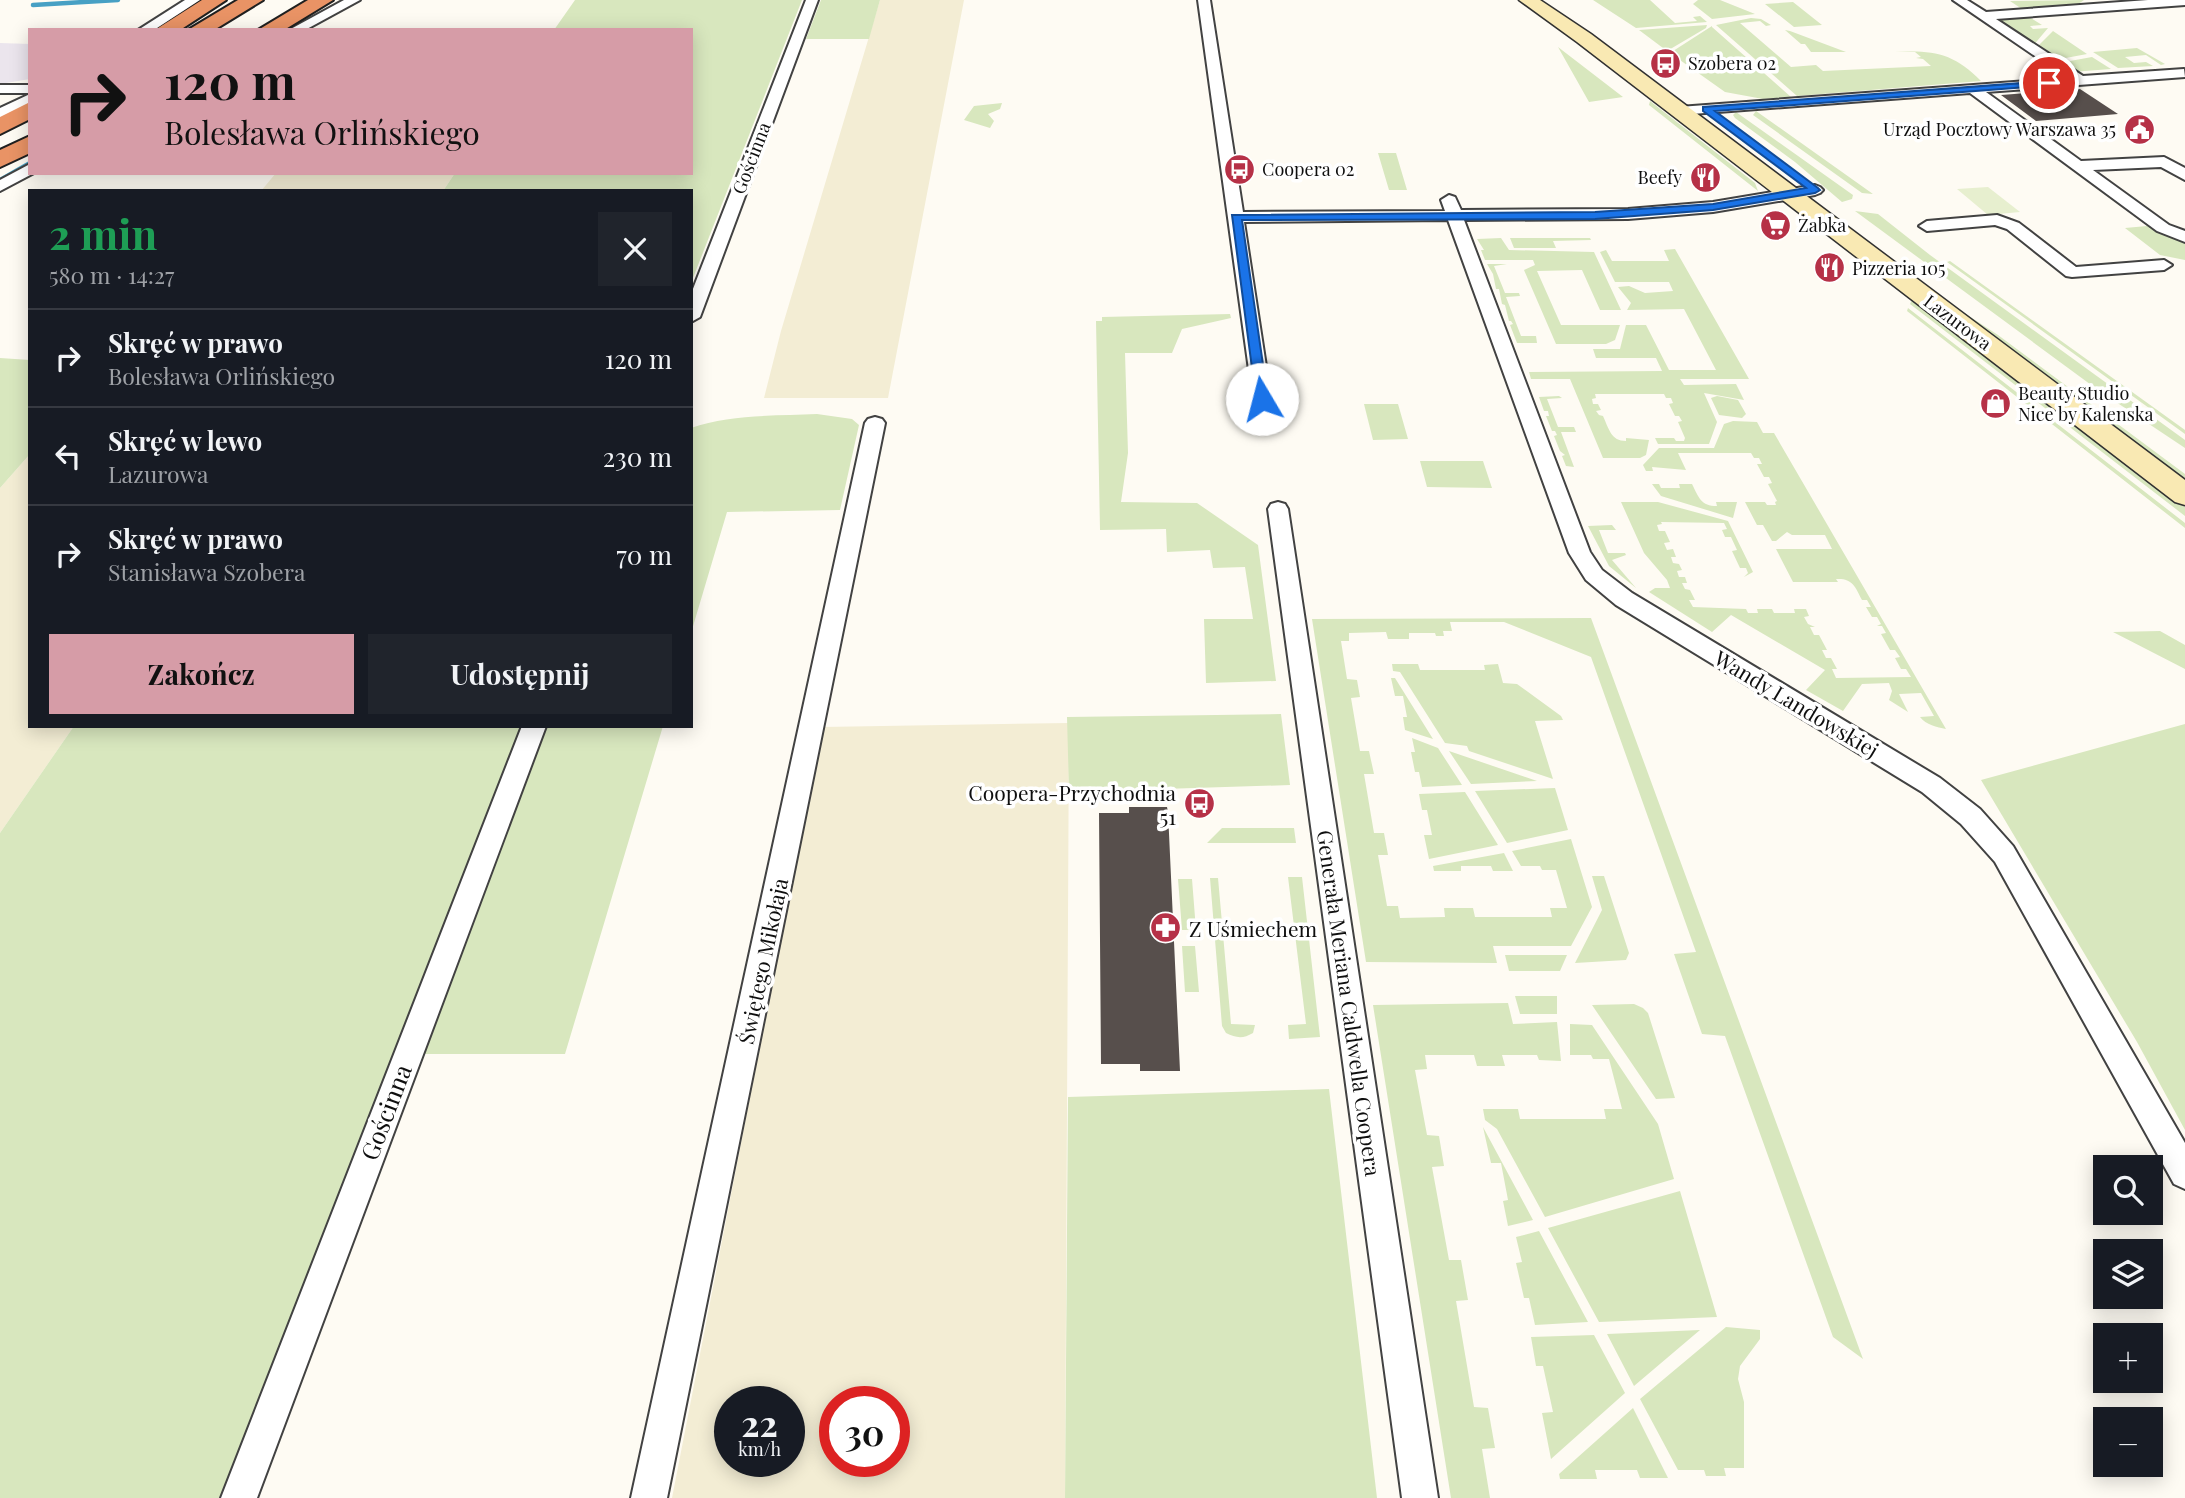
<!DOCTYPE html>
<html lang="pl">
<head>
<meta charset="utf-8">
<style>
	body { margin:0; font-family:"Playfair Display",serif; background:#20242c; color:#f1f3f6; height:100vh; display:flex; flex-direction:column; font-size:26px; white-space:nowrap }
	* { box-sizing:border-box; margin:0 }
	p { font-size:23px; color:#9ea1a6 }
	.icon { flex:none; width:38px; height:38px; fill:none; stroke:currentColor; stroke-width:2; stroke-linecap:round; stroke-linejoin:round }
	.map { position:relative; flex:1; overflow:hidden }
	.panel { position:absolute; left:28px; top:189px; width:665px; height:539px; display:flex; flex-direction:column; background:#171b24; border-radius:0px; box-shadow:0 4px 18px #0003 }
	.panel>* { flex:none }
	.hud { position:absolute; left:28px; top:28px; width:665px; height:147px; border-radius:0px; box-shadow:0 4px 18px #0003; background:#d69ca7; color:#111; overflow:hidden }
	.tools { position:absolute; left:2093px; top:1155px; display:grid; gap:14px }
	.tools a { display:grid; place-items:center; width:70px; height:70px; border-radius:0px; background:#171b24; box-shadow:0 4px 18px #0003; font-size:35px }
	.speed { position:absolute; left:714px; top:1386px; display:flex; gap:14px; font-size:35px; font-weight:700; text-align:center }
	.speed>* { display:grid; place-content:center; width:91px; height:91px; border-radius:50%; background:#171b24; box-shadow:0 4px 18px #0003; line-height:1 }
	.speed small { font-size:18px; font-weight:400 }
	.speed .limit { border:10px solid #d22; background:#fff; color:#111 }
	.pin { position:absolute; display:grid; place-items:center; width:60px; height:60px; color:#fff; margin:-30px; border:4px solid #fff; border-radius:50%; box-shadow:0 2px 7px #0007 }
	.me { position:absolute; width:77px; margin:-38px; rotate:352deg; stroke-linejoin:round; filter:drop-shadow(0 0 5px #0008) }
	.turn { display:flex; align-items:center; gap:24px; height:147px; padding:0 21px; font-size:32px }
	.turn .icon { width:91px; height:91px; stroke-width:2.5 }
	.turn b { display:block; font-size:49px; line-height:60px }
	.round { display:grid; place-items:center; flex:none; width:74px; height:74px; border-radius:0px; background:#20242c }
	.headline { display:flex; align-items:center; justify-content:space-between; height:119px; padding:0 21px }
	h1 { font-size:42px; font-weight:700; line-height:52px; color:#1e9e55 }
	.button { display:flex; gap:14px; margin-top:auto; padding:14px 21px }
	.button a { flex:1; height:80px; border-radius:0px; background:#d69ca7; color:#111; font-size:28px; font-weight:700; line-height:80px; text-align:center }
	.button a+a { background:#20242c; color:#f1f3f6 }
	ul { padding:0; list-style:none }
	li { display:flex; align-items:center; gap:21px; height:98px; padding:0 21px; border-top:2px solid #363941 }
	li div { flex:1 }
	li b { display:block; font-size:26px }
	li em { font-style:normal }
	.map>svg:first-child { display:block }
	.industrial { fill:#ebe5ed }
	.farmland { fill:#f3edd4; fill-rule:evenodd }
	.green { fill:#d8e7be }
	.pitch { fill:#e7efcf }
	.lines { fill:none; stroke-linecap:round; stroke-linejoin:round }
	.stream { stroke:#47a0c4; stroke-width:4.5 }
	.building { fill:#574f4c }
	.minor-casing { stroke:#424242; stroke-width:4 }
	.secondary-casing { stroke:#313131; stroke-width:3 }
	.motorway-casing { stroke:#202020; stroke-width:4 }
	.minor { fill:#fff; fill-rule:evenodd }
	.secondary { fill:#f9e9b3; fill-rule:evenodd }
	.motorway { fill:#e99365; fill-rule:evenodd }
	.route { fill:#1a73e8; stroke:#114b97; stroke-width:2 }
	.labels { text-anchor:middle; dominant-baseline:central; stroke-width:7; stroke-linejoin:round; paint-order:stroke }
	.far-poi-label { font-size:18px; fill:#0f0f0f; stroke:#fff; text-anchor:start }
	.far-street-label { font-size:18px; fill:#0f0f0f; stroke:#fff }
	.street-label { font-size:21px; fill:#0f0f0f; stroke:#fff }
	.poi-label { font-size:21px; fill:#0f0f0f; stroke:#fff; text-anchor:end }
	.near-street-label { font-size:24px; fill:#0f0f0f; stroke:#fff }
</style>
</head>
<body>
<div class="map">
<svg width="2185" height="1498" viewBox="0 0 2185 1498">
	<rect width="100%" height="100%" fill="#fefbf3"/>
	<path class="industrial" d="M0 43 30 44V79L0 84Z"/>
	<path class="farmland" d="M880 0H964L888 398H764L781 331Z
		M276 173H455L443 191H261Z
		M30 454V726H74L0 833V488Z
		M1069 723 1065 1498H672L822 727ZM730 1402H789V1461H730ZM835 1402H894V1461H835Z"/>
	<path class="green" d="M575 0H802L691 283V191H443L455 173H691V30H554Z
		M821 0H880L869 39H806Z
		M1593 0H1650L1675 23 1697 21 1693 17 1700 16 1707 22 1636 28Z
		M1698 0H1720L1755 14 1712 19 1693 4Z
		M2084 0 2074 7 2025 11 2010 1Z
		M1793 2 1822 25 1794 27 1765 4Z
		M2026 15 2042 25 2030 26 2033 29 2048 28 2032 47 1994 18Z
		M1751 18 1761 19 1771 25 1766 26 1760 21 1740 23 1791 67 1816 65 1823 71 1931 66 1923 59 1916 58 1921 57 1915 52H1895C1933 50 1954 53 1981 81L1797 96 1716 25Z
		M1707 25 1706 28 1667 51 1639 30Z
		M1712 26V27L1791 97 1763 99 1725 92 1670 53Z
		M1785 30 1790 31 1846 52H1811L1805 44H1801Z
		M2053 31 2087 54 2055 60 2036 48Z
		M1558 47 1623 97 1589 102Z
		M2137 48 2165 64 2161 65 2146 55 2125 57 2134 63 2146 62 2153 66 2118 68 2093 52Z
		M2092 57 2111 69 2072 72 2059 63Z
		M1650 101 1755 183 1758 191 1649 105Z
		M1002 103 1000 109 988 114 994 121 990 128 964 120 974 106Z
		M1756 111 1873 194 1862 193 1753 115Z
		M1736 112 1853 195 1852 199 1842 202 1795 162 1735 118 1733 115Z
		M1378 153H1396L1407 190H1389Z
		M1855 211 1878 214 1930 255 2185 440V448L2098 390Z
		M2147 226 2185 239V260L2160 255 2125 228Z
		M1501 238 1509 250 1594 252 1621 310H1600L1582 270 1537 271 1561 325H1620L1615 340 1606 344H1556L1524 270 1535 265 1533 260H1485L1481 250H1484L1477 239Z
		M1510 238H1590L1591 240 1553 241 1556 248H1514Z
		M1675 249 1749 379H1680L1684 385 1736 384 1744 400 1704 393 1717 422 1709 444H1658L1655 438H1674L1676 441H1684L1685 438 1678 422 1682 421 1679 416H1675L1669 404 1673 403 1671 398H1666L1664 394H1595L1596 398 1592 399 1593 404H1598L1601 410 1596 411 1599 415 1603 416C1609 429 1611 441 1626 441V438L1649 440 1646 455 1640 458H1603L1570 379H1531L1529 372 1662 371 1656 358H1596L1593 349H1620L1626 325H1646L1669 370H1716L1684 309 1627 310 1631 303 1618 287 1629 286 1645 293 1673 291 1669 282H1615L1600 252 1606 250 1612 261H1669L1664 250Z
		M1950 261 2185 430V434L1947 262Z
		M1487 264H1507L1494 266 1505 293H1519L1520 296 1506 297 1521 336H1536L1537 343H1517L1510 325 1513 324 1511 321H1509L1505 305 1502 304 1499 289H1496L1493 274Z
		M1912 300 2185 507V516L1910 304Z
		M1949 303 1998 335 2185 474V485L1945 304Z
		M1908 308 2185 523V528L1907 311Z
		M1230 314 1231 318 1182 329 1172 353H1125L1128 453 1121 502 1197 503 1258 545 1276 681 1206 683 1204 619H1253L1245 567 1213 568 1210 550 1167 552 1166 529 1100 530 1096 321H1102V317Z
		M0 358 30 360V454L0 488Z
		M1559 396 1562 398 1547 399 1558 427H1574L1576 432H1561L1574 467 1566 466 1562 456 1565 455 1560 451 1554 436 1557 435 1555 431H1552L1546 416H1549L1548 411H1544L1539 397Z
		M1717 396 1738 400 1746 414 1742 418 1719 415 1711 398Z
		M1364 404H1398L1408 439 1373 440Z
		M817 414 852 419 859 425 840 510 727 512 691 633V428C730 414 777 416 817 414Z
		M1733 421 1757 422 1763 433H1774L1946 729C1937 727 1926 725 1920 717L1934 716 1921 693 1899 694 1908 712 1889 700 1892 691 1889 683 1862 684 1843 711 1806 690 1825 670 1731 615 1712 632 1649 592 1655 588H1670L1667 580 1644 553 1621 502H1658L1728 521 1753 572 1744 577 1748 573 1746 568H1740L1732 551 1737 550 1731 537H1725L1722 530 1727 529 1724 523 1661 522 1662 524 1657 525 1659 531H1665L1670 542 1664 543 1667 550 1673 549 1676 557H1671L1673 563 1679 564 1682 570 1677 571 1679 577H1685L1687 583H1682L1685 589 1690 590 1695 600H1689L1693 607 1746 609 1748 613H1758L1757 609H1772L1774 613H1795L1794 609H1806L1809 616 1804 617 1808 624 1815 627H1810L1814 635H1819L1827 650H1822L1826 658H1831L1837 669H1832L1836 678 1911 677 1906 669H1901L1895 658 1900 657 1895 650H1890L1881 634 1886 633 1882 626H1877L1881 624 1877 617H1872L1866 607H1871L1867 600H1862C1855 586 1852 578 1836 579L1838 582H1793L1776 549H1832L1825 535H1792L1787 532 1776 541H1772L1763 525H1757L1745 502H1765L1767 505H1776L1775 502 1777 501 1768 484 1772 483 1769 477H1764L1757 464H1762L1759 458H1754L1751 453H1678L1686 470 1652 467 1653 471H1646L1643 465 1659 448H1714L1724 424Z
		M1420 461H1483L1492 488 1427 487Z
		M1652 484H1659L1661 488H1680L1679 484H1692C1699 498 1701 506 1717 506L1716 502H1737L1733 518 1661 496Z
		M1612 525 1616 530H1599L1608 553H1625L1626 555 1612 560 1636 588 1609 566 1588 526Z
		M1591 618 1863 1359 1833 1337 1725 1036 1702 1034 1674 954 1696 952 1591 657 1504 622H1450L1452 631H1443L1444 636H1436L1435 633H1409V639H1388L1386 632 1349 633V641H1341L1347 679 1357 680 1360 697 1351 698 1360 751H1369L1374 774H1364L1374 833H1384L1388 855H1378L1387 906H1398L1400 918 1445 917 1444 908H1473L1475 917H1552L1550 908H1567L1556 870H1542L1540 866H1521L1512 851 1571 839 1592 907 1571 946H1493L1497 963 1366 962 1312 619Z
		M2160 631 2185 645V669L2113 632Z
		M1392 664H1418L1420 670H1485L1484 665 1498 664 1503 683 1517 684 1561 716 1563 720 1535 721 1553 779 1469 751 1467 746 1445 743 1400 672 1393 671Z
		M1391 678H1395L1433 739 1405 730 1403 717H1407L1403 696H1395Z
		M1281 714 1290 785 1069 792 1067 717Z
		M2185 724V1130L2137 1042 1981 780Z
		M74 726H524L224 1498H0V833Z
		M547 726H663L565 1054H422Z
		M1412 738 1438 748 1462 785 1422 787 1419 772H1415L1411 752H1415Z
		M1449 751 1537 781 1471 784Z
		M1555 788 1568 830 1507 843 1475 791Z
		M1465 792 1498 845 1429 859 1424 835H1432L1427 810H1422L1419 794Z
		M1222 828H1294L1296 843H1207Z
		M1504 853 1513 871H1493L1491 866H1461V871H1434L1433 866Z
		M1592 876H1604L1629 953 1626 960 1575 963 1602 910Z
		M1288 877H1302L1320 1037 1289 1039 1288 1025 1306 1024Z
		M1210 878H1218L1231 1024 1255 1025 1253 1033C1243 1039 1236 1038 1226 1033L1222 1026Z
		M1178 879H1192L1196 930H1182Z
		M1182 946H1195L1199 992H1185Z
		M1505 955H1567L1560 971H1509Z
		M1515 996H1557V1014H1520Z
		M1508 1003 1513 1024 1557 1022 1561 1061 1539 1060 1537 1055H1502L1505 1066H1477L1474 1055H1425L1427 1069 1415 1070 1427 1135 1439 1136 1444 1166 1432 1167 1449 1260H1461L1468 1300 1456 1301 1474 1407 1488 1408 1495 1448 1482 1449 1490 1498H1451L1373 1005Z
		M1634 1004 1643 1008 1648 1013 1675 1098 1656 1099 1592 1005Z
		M1570 1024 1592 1025 1658 1124 1674 1179 1545 1217 1497 1129 1485 1120 1483 1109H1518L1520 1119H1606L1604 1109H1622L1609 1059H1593L1591 1055H1570Z
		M1329 1089 1377 1498H1065L1068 1097Z
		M1483 1127 1533 1220 1508 1226 1503 1201 1508 1200 1501 1163H1491Z
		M1680 1191 1717 1317 1599 1322 1548 1228Z
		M1539 1231 1588 1322 1535 1325 1529 1298H1524L1516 1263 1522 1262 1516 1237Z
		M1726 1327 1760 1330V1339L1740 1366 1738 1379 1744 1402V1468H1724L1726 1476H1706L1704 1470H1678L1640 1399Z
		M1700 1330 1634 1386 1607 1334Z
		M1594 1335 1625 1393 1551 1459 1542 1413 1553 1412 1543 1366H1536L1531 1337Z
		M1633 1408 1668 1478H1640L1637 1470H1595L1597 1479H1560L1559 1474Z"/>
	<path class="pitch" d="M1988 187 2020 212 1988 215 1957 189Z"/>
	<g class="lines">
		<path class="stream" d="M33 5 118 0
			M0 180 30 163"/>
	</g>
	<path class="building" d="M2080 89 2118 114 2036 121 2001 95Z
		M1129 807H1167L1168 812 1180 1071H1140V1064H1101L1099 813H1129Z"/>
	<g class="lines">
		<defs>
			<path id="minor" d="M185 0H200L154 30H138Z
				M344 0H360L305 30H289Z
				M806 0H818L700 317 691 322V294Z
				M1198 0H1210L1243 212 1445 211 1441 200 1449 195 1455 197 1461 210 1628 209 1713 202 1815 185 1820 187 1823 190 1820 193 1815 195 1713 212 1628 219 1464 220 1590 552 1602 570 1632 593 1940 778 1980 809 2013 846 2185 1143V1189L2174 1184 1995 862 1961 824 1922 792 1616 605 1586 580 1569 553 1448 220 1244 222 1271 399 1269 403H1255L1253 399Z
				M1953 0H1967L1986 12 2148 0H2185V5L1996 19 2083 76 2184 69 2185 77 1986 92 2081 161 2164 157 2185 168V180L2161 167 2093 170 2169 225 2185 231V242L2157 231 1970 93 1679 115 1672 111 1679 107 2067 78Z
				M0 85H30V93H0Z
				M30 94V104L0 118V108Z
				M30 164V173H34L0 191V180Z
				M1997 215 2019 223 2076 267 2164 260 2172 265 2164 270 2072 277 2066 276 2007 229 1995 225 1927 231 1919 226 1927 221Z
				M875 417 882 419 885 423 667 1498H631L865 423 868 419Z
				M1278 502 1285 504 1288 509 1438 1498H1402L1268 509 1271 504Z
				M522 726H546L257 1498H221Z"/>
			<path id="secondary" d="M1519 0H1540L1591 34 2185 480V505L2175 502 1577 42Z"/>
			<path id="motorway" d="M202 0H226L180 30H155Z
				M238 0H263L214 30H188Z
				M308 0H333L284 30H258Z
				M30 102V119L0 134V117Z
				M30 136V153L0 167V150Z"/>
		</defs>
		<use href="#minor" class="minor-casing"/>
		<use href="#secondary" class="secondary-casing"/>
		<use href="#motorway" class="motorway-casing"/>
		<use href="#minor" class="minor"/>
		<use href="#secondary" class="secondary"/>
		<use href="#motorway" class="motorway"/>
	</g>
	<path class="route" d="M2049 81 2053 83 2052 85 1715 111 1818 188 1820 190 1815 193 1713 210 1595 219 1242 220 1268 399 1262 403 1256 399 1232 215 1595 212 1713 204 1806 188 1703 111V107Z"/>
	<defs>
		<symbol id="bus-disc" viewBox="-11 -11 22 22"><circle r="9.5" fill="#b63147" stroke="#fff"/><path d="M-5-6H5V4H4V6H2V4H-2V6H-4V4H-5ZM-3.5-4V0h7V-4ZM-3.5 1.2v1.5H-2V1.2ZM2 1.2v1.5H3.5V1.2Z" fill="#fff"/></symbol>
		<symbol id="civic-disc" viewBox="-11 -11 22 22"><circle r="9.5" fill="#b63147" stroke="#fff"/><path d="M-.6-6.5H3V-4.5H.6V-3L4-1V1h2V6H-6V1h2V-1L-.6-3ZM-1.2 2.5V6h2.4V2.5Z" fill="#fff"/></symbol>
		<symbol id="restaurant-disc" viewBox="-11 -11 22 22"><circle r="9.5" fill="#b63147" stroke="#fff"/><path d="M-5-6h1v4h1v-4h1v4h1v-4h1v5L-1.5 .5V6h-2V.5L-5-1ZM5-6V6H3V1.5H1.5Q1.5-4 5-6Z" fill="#fff"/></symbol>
		<symbol id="supermarket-disc" viewBox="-11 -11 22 22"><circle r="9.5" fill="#b63147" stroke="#fff"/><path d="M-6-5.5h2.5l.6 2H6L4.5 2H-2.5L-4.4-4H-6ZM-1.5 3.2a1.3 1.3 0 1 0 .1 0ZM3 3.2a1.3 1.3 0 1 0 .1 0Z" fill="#fff"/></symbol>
		<symbol id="shop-disc" viewBox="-11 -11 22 22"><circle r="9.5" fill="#b63147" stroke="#fff"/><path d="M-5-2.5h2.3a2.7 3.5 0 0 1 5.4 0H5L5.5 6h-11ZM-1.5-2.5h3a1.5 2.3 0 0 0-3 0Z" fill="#fff"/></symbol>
		<symbol id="pharmacy-disc" viewBox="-11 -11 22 22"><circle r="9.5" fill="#b63147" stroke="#fff"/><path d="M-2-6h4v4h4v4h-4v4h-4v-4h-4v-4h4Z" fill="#fff"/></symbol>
	</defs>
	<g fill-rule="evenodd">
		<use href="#bus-disc" x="1648" y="46" width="35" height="35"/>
		<use href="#civic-disc" x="2122" y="112" width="35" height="35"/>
		<use href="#bus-disc" x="1222" y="152" width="35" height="35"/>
		<use href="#restaurant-disc" x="1688" y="160" width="35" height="35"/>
		<use href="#supermarket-disc" x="1758" y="208" width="35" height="35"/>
		<use href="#restaurant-disc" x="1812" y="250" width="35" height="35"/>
		<use href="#shop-disc" x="1978" y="386" width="35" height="35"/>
		<use href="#bus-disc" x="1182" y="786" width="35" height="35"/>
		<use href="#pharmacy-disc" x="1148" y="910" width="35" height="35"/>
	</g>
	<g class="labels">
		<g class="far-poi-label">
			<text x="1688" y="63">Szobera 02</text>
			<text x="2116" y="129" text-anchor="end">Urząd Pocztowy Warszawa 35</text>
			<text x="1262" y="169">Coopera 02</text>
			<text x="1682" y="177" text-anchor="end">Beefy</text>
			<text x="1798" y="225">Żabka</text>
			<text x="1852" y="268">Pizzeria 105</text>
			<text x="2018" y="393">Beauty Studio<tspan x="2018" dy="21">Nice by Kalenska</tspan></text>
		</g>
		<g class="far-street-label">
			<text transform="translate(751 158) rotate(-69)">Gościnna</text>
			<text transform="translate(1958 322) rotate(37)">Lazurowa</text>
		</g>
		<g class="street-label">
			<text transform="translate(1797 703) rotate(31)">Wandy Landowskiej</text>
			<text transform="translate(762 961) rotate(-78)">Świętego Mikołaja</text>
			<text transform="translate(1350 1003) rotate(82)">Generała Meriana Caldwella Coopera</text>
		</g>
		<g class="poi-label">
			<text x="1176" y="792">Coopera-Przychodnia<tspan x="1176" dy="24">51</tspan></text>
			<text x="1189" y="928" text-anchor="start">Z Uśmiechem</text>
		</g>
		<g class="near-street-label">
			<text transform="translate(385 1112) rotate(-69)">Gościnna</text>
		</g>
	</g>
</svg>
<div class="tools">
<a><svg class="icon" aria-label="search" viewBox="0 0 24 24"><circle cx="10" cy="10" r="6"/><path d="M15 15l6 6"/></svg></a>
<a><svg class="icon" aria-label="layers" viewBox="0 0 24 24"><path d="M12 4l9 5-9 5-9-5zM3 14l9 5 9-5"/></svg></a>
<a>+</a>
<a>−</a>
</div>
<div class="speed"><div>22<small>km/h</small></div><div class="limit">30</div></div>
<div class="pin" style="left:2049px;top:83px;background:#d93025"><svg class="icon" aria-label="arrive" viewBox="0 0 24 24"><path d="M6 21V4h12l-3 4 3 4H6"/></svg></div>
<svg class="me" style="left:1262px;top:399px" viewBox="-20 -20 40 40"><circle r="19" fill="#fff"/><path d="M0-13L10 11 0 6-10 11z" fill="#1a73e8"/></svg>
<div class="hud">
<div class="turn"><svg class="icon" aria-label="right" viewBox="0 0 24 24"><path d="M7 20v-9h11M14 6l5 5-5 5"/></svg><div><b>120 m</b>Bolesława Orlińskiego</div></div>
</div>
<section class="panel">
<div class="headline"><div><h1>2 min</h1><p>580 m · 14:27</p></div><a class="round"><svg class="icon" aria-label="close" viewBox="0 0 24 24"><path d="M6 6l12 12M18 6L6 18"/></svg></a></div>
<ul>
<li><svg class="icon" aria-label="right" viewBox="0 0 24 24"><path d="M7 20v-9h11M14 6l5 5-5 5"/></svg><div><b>Skręć w prawo</b><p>Bolesława Orlińskiego</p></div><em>120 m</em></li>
<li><svg class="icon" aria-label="left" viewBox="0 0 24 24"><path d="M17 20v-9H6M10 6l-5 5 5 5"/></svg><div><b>Skręć w lewo</b><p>Lazurowa</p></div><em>230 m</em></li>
<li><svg class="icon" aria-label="right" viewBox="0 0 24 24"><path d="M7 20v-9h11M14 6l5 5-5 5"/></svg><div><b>Skręć w prawo</b><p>Stanisława Szobera</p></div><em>70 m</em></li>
</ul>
<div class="button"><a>Zakończ</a><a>Udostępnij</a></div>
</section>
</div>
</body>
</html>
